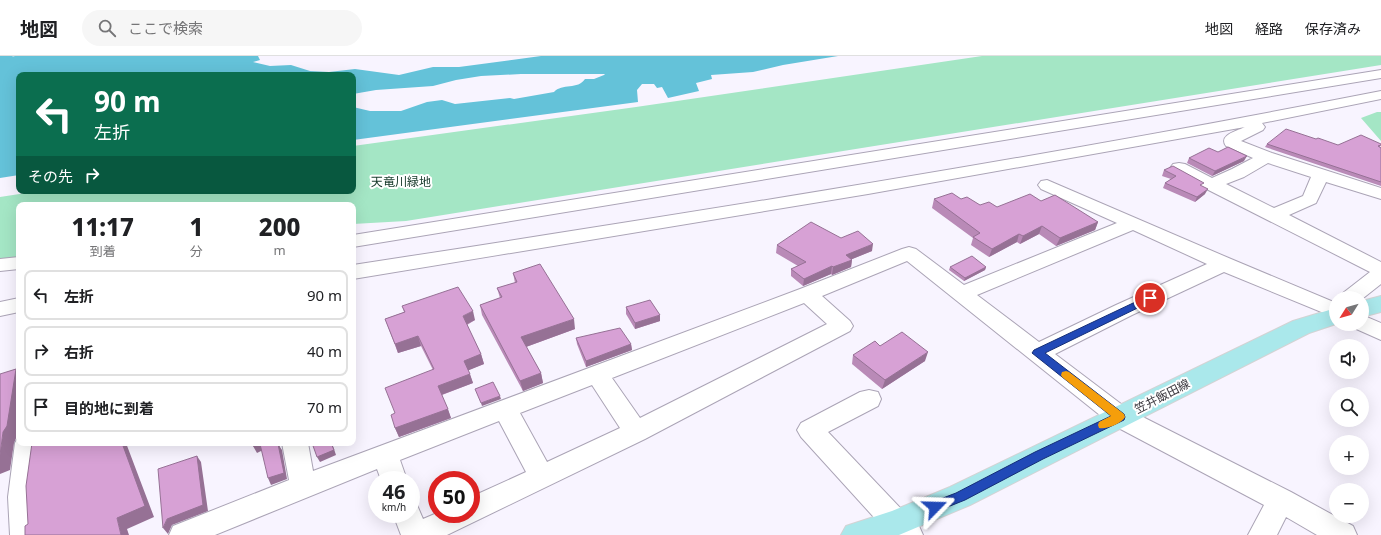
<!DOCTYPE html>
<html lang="ja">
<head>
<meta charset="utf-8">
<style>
	body { margin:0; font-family:"Noto Sans","Noto Sans JP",sans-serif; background:#f6f6f6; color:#202124; height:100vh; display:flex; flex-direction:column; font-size:15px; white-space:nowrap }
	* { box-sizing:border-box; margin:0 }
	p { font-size:13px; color:#757577 }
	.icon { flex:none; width:22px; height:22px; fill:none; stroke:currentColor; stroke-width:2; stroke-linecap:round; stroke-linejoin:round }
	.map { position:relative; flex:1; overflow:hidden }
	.sheet { position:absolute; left:16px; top:146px; width:340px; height:244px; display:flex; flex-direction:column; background:#fff; border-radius:8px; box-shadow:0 4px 16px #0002 }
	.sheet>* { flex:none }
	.hud { position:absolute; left:16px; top:16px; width:340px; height:122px; border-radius:8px; box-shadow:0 4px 16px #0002; background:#0b6e4f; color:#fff; overflow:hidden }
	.needle { width:26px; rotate:233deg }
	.buttons { position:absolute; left:1329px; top:235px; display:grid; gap:8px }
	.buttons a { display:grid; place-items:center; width:40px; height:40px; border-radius:50%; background:#fff; box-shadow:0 4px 16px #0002; font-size:20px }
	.speed { position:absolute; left:368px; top:415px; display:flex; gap:8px; font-size:20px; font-weight:700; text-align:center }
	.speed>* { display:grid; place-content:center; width:52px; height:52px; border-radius:50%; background:#fff; box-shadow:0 4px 16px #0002; line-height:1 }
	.speed small { font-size:10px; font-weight:400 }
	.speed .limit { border:6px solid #d22; background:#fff; color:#111 }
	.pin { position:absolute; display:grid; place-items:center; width:34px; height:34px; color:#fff; margin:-17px; border:2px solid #fff; border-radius:50%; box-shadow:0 1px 4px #0007 }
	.me { position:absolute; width:44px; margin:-22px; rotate:68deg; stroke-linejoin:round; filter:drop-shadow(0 0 3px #0008) }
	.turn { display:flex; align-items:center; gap:14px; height:84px; padding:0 12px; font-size:18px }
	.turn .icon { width:52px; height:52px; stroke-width:2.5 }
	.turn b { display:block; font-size:28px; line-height:34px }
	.then { display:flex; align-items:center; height:38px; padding:0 12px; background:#0003; gap:8px; font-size:15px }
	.eta { display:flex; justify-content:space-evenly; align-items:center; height:68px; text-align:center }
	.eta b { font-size:24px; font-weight:800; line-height:28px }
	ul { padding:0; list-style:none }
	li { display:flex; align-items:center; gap:12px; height:50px; margin:0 8px 6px; padding:0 4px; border:2px solid #e0e0e0; border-radius:8px }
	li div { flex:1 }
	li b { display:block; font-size:15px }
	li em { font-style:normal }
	header { display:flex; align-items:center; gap:24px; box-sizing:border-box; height:56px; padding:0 20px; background:#fff; border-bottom:1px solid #e0e0e0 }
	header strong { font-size:19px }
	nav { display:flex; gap:22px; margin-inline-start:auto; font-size:14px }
	.search { width:280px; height:36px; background:#f6f6f6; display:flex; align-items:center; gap:10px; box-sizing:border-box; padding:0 14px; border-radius:22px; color:#757577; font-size:15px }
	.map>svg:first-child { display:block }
	.green { fill:#a4e6c5 }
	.water { fill:#64c2d9 }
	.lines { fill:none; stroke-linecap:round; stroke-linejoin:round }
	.river { fill:#64c2d9; fill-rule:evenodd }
	.minor-casing { stroke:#aba4b6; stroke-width:2 }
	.major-casing { stroke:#d3d3d4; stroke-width:2 }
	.minor { fill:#fff; fill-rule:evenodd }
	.major { fill:#aae8eb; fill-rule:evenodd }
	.wall { fill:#b98ab7 }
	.shaded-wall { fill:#967195 }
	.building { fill:#d7a1d5; stroke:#967195 }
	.route { fill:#2149b7; stroke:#152f77 }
	.slow { fill:#f59e0b }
	.labels { text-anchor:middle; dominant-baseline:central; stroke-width:4; stroke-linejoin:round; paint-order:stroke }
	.park-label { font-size:12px; fill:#153829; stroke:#fff }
	.street-label { font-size:12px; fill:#38353c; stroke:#fff }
</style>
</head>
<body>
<header>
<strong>地図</strong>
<div class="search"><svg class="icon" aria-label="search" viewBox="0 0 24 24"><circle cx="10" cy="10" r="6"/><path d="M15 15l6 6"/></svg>ここで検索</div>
<nav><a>地図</a><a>経路</a><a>保存済み</a></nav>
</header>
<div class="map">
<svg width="1381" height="479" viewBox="0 0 1381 479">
	<rect width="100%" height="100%" fill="#f8f4ff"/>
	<path class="green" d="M982 0H1381V9L406 165 353 168V149H19V210L0 213V141L39 135H353V90L636 51Z
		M1377 56H1381V85L1361 62Z"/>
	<path class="water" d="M15 0H258L260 4 253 6 270 10 291 9 310 15 329 16 355 13 399 19 433 11H459L541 0H838L783 9 753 16 711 19 712 23 696 27 699 35 668 42 662 31 657 32 654 28H642L637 34 638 46 353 84V51L370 55H401L427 46 442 44 455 48 510 42 514 43 554 36C562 27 578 34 585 23H594L604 19 605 18H521L481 20 456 24 433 30 376 34 353 38V19H19V119L0 122V4Z"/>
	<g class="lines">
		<path class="river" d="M0 0H13L10 4 0 6Z"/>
		<defs>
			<path id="minor" d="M1381 14V22L353 191V179Z
				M1381 35V43L1262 67 1265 71 1263 74 1241 85 1272 97 1381 132V143L1326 126 1316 147 1289 159 1381 206V228L1362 243V242H1339L1343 237 1370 216 1173 116 1170 112 1173 108 1179 107 1185 108 1212 122 1232 113 1253 102 1226 90C1218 79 1237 75 1245 71L868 138 353 223V209C697 156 1040 102 1381 35ZM1268 107 1311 121 1303 140 1274 152 1226 128 1244 121Z
				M1047 124 1231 203 1336 247V262L1224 216 1132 259 1055 298 1129 354 1291 436 1353 470 1357 479H1317L1286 461 1277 479H1248L1264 449 1111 368 907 205 822 240 850 265 853 270 850 275 645 383 447 479H401L393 458H411V447L417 449 423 463 437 457V458H471V441L526 416 499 365 400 404 407 424H381L377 413 215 479H169L173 470 289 424 282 387H308L313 415 800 233 902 193 909 191 916 193 964 229 1117 167 1041 133 1038 129 1041 125ZM1133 174 1207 208 1116 249 1039 286 977 239ZM804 247 827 268 640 362 612 322ZM592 329 620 372 547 406 520 357Z
				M19 201V213L0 215V203Z
				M19 242V256L0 260V246Z
				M1362 259 1381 267V284L1354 272 1352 268H1362Z
				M869 334 878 336 881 343 878 350 828 376 906 458 919 470 923 479H890L801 381 797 374 801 367 860 336Z
				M19 380V387H41L36 441 38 479H10L8 441 15 387Z"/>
			<path id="major" d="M1381 240V256L1362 261V245Z
				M1336 252V268L1309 277 970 449 899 479H841L846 470 892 455 950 431 1293 265Z"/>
		</defs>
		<use href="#minor" class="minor-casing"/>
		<use href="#major" class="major-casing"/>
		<use href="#minor" class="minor"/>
		<use href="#major" class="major"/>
	</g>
	<path class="wall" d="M1267 88 1338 89 1381 88 1380 91 1381 92V130L1265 91Z
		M1218 96 1244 105 1212 120 1187 107 1189 102Z
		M1164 114 1202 131 1205 138 1195 146 1163 132 1165 127 1171 123 1162 120Z
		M934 143H961L980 149 997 151 1041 145 1098 166 1095 174 1056 190 1039 178 1020 188 1017 186 989 201 971 189 973 182 932 152Z
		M841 182 872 195 852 203 851 211 832 219 831 218 803 230 791 220V213L798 210 776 197 777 189Z
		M950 211H986L985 214 964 225 949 214Z
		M513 217 575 273 526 291 541 317 543 327 523 335 482 259 480 249 500 242 497 232 515 227Z
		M402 250 475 264 467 269 481 298 484 308 468 314 473 327 442 339 451 362 399 381 395 372V357L433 314 421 290 398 297 385 263 404 256Z
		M626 251 660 265 635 273 626 258Z
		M576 282 631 288 632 294 586 311 577 288Z
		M880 290 925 305 882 333 852 308 853 299Z"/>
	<path class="shaded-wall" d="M1247 100 1244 105 1212 120 1215 115Z
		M1208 133 1205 138 1195 146 1197 141Z
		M1098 166 1095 174 1056 190 1060 182Z
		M1042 170 1039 178 1020 188 1023 180Z
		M1019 178 1017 186 989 201 992 193Z
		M873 188 872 195 845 206 846 199Z
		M852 204 851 211 832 219 833 211Z
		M832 210 831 218 803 230 804 223Z
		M986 211 985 214 964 225 965 222Z
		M473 255 475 264 465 269 463 260Z
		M660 259V265L635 273V267Z
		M574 263 575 273 523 292 521 281Z
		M418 280 421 290 398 297 395 288Z
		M631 288 632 294 586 311V305Z
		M928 296 925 305 882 333 885 324Z
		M481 298 484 308 467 315 464 305Z
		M16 313 19 317V367L17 380 14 387 10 414 0 418V399L3 376Z
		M541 317 543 327 523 335 520 325Z
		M470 318 473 327 441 339 438 330Z
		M500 340 501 343 482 350 481 347Z
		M448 353 451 362 399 381 395 372Z
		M122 387H126L154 461 127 473 129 479H121L117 462Z
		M277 387H279L280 391 282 394 287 423 271 429 268 422 277 389Z
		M331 387H332L336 399 320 406 317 401Z
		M260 388 263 394 257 397 253 390Z
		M197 400 201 406 208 455 172 469 168 478 163 472Z"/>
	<path class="building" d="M1286 73 1316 83 1318 82 1338 89 1361 79 1381 88V89L1378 90 1381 92V126L1267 88Z
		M1228 91 1247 100 1215 115 1189 102 1209 92 1218 96Z
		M1173 110 1204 127 1200 129 1208 133 1197 141 1165 127 1176 120 1164 114Z
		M952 137 961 143 967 141 980 149 989 146 997 151 1030 138 1041 145 1055 139 1098 166 1060 182 1042 170 1023 180 1019 178 992 193 973 181 980 177 934 143Z
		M811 166 841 182 858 175 873 188 846 199 852 204 833 211 832 210 804 223 791 213 806 206 777 189Z
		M972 200 986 211 965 222 950 211Z
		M540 208 574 263 521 281 541 317 520 325 480 249 502 241 497 232 517 226 513 217Z
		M458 231 473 255 463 260 481 298 464 305 470 318 438 330 448 353 395 372 391 359 395 357 385 332 434 313 418 280 395 288 385 263 405 256 402 250Z
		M650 244 660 259 635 267 626 251Z
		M620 272 631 288 586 305 576 282Z
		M902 276 928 296 885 324 853 299 875 285 880 290Z
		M16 313 7 370 3 376 0 399V318Z
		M493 326 500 340 481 347 475 333Z
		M32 387H122L145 450 117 462 121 479H25V470L28 468 26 430Z
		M252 387H277V389L278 388 284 417 268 422 260 388 253 390Z
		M312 387H331L334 394 317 401Z
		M197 400 203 449 167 463 163 472 158 413Z"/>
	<path class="route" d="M1150 239 1155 242 1154 244 1045 297 1124 358 1125 361 1124 364 1043 403 965 444 935 456 930 454 929 451 930 447 956 437 1035 396 1111 360 1032 297 1034 294Z"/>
	<path class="slow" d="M1066 315 1069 316 1124 358 1125 361C1122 367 1106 374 1099 372L1098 369 1099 366 1111 360 1062 321 1061 319 1062 316Z"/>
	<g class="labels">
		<g class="park-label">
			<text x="401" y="125">天竜川緑地</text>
		</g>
		<g class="street-label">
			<text transform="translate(1162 340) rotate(-27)">笠井飯田線</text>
		</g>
	</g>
</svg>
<div class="buttons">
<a><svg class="needle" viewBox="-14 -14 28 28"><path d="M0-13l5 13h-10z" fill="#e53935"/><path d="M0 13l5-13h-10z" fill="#757577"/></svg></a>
<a><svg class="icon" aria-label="sound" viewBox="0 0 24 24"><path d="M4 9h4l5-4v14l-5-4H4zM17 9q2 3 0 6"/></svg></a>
<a><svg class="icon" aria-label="search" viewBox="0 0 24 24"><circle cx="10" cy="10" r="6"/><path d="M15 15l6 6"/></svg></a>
<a>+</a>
<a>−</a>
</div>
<div class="speed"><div>46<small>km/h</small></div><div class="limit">50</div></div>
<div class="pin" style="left:1150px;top:242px;background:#d93025"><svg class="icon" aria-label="arrive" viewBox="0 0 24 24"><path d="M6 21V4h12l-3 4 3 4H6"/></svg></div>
<svg class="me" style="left:935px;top:451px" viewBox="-20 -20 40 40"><path d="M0-17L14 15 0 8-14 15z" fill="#2149b7" stroke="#fff" stroke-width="4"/></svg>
<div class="hud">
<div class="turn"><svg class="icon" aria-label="left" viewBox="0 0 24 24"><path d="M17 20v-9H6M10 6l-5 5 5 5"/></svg><div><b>90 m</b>左折</div></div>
<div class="then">その先<svg class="icon" aria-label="right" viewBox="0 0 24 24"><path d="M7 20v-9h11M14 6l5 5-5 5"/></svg></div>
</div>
<section class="sheet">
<div class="eta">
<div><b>11:17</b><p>到着</p></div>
<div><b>1</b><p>分</p></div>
<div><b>200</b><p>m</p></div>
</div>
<ul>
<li><svg class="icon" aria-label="left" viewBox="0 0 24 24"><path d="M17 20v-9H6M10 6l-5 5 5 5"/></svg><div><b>左折</b></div><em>90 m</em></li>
<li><svg class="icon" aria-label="right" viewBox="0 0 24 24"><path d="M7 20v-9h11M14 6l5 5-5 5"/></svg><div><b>右折</b></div><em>40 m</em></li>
<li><svg class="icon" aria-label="arrive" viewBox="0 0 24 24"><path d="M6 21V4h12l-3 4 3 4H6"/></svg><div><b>目的地に到着</b></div><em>70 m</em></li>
</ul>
</section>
</div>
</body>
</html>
